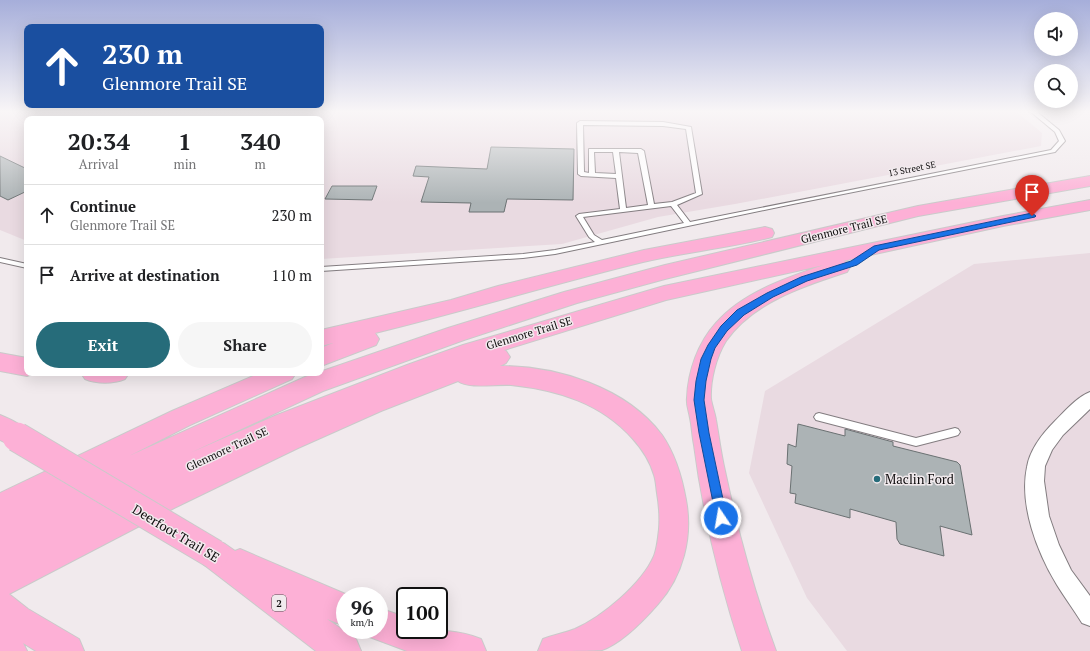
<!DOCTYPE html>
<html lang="en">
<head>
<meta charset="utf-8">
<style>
	body { margin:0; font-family:"PT Serif",serif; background:#f6f6f6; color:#202124; height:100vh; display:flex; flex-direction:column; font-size:15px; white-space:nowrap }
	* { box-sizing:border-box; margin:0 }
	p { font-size:13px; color:#757577 }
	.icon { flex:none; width:22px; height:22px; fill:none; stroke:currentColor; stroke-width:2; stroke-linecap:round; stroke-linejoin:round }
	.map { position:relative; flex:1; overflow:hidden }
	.side { position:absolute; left:24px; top:116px; width:300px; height:260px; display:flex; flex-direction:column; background:#fff; border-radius:8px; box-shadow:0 4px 16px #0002 }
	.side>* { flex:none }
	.top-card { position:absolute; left:24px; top:24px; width:300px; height:84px; border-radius:8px; box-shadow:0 4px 16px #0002; background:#1a4fa0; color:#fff; overflow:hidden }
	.tools { position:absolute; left:1034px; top:12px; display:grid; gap:8px }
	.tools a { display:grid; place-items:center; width:44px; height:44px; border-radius:50%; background:#fff; box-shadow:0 4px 16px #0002; font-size:20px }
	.speed { position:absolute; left:336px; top:587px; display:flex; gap:8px; font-size:20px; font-weight:700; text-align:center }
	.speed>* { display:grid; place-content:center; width:52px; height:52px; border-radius:50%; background:#fff; box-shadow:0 4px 16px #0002; line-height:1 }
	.speed small { font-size:10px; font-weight:400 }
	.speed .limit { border:2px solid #111; border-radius:6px; background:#fff; color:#111 }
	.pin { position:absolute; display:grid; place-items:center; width:34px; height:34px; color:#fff; margin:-41px -17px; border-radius:50% 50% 50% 0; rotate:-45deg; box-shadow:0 0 4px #0007 }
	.pin .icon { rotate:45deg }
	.me { position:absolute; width:44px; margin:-22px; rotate:348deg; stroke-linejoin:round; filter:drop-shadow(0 0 3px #0008) }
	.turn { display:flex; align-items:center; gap:14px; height:84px; padding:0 12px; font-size:18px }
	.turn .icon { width:52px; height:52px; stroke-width:2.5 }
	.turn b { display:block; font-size:28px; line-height:34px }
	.eta { display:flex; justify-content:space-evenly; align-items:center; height:68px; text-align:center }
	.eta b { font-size:24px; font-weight:700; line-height:28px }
	.action { display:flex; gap:8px; margin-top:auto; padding:8px 12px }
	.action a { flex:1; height:46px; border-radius:24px; background:#266c7a; color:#fff; font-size:16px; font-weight:700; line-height:46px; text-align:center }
	.action a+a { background:#f6f6f6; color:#202124 }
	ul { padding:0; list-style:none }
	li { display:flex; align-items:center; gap:12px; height:60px; padding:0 12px; border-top:1px solid #e0e0e0 }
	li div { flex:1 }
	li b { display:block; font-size:15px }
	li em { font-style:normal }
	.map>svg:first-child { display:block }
	.built { fill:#e9dae1 }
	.building { fill:#acb3b5; stroke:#6a7172 }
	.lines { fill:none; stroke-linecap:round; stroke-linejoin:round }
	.lane-casing { stroke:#837d80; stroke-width:2 }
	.street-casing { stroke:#837d80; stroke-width:2 }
	.highway-casing { stroke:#cacaca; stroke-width:2 }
	.lane { fill:#fff; fill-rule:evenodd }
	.street { fill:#fff; fill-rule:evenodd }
	.highway { fill:#fdb0d6; fill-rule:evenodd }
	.highway-bridge-casing { stroke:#cacaca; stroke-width:31; stroke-linecap:butt }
	.highway-bridge { stroke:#fdb0d6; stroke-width:29 }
	.route { fill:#1a73e8; stroke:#114b97 }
	.poi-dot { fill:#266c7a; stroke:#f1eaed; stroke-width:1.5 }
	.labels { text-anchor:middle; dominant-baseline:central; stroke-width:3; stroke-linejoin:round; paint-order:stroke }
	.far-street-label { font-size:9px; fill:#0e0c0d; stroke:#f1eaed }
	.shield { fill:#f1eaed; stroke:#524f50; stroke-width:1 }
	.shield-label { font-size:10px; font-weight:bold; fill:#0e0c0d }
	.street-label { font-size:11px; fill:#0e0c0d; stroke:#f1eaed }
	.near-poi-label { font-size:13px; fill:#0e0c0d; stroke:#f1eaed; text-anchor:start }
	.near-street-label { font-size:13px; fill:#0e0c0d; stroke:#f1eaed }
</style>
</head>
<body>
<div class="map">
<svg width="1090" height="651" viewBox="0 0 1090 651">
	<rect width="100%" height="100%" fill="#f1eaed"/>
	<path class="built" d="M0 112H1017L1042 133 1041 146 735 204 658 217 562 244 321 259V119H27V241L0 230Z
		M1090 253V651H847L807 598 749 473 765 391 974 264Z"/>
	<path class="building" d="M491 147 574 149 573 200 507 199 504 212H469L471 203 421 202 429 177 413 176 416 166 487 169Z
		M0 156 27 169V191L8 200 0 196Z
		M332 186H377L372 200 325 199Z
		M798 424 845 436V429L893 442V446L957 462 960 465 972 535 940 526 944 556 900 544 897 539 896 522 850 509V518L795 503 796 494 790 493 792 466 787 464 788 444 796 447Z"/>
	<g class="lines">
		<defs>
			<path id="lane" d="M1031 112H1037L1059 130 1065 141 1055 152 793 204 555 254 523 258 321 271V267L523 254 555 250 595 242 589 237 576 216 579 214 620 209 616 178 581 176 578 174 577 123 580 121 663 122 691 127 702 194 677 205 690 222 1051 150 1059 141 1055 132ZM583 125 663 126 686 129 696 193 672 202 654 204 644 151 641 149H589V173L584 172ZM594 152H613L616 174 595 173ZM619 152 638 153 648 205 626 208ZM671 206 684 223 602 240 594 235 583 217Z
				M0 258 27 264V268L0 262Z
				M819 413 916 438 955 428 958 429 960 432 958 435 955 436 916 446 816 420 814 417 816 414Z"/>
			<path id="street" d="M1090 392V409L1063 435 1052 450 1045 466 1044 481 1049 516 1059 545 1071 570 1090 596V626L1082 623C1074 610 1065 598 1057 585 1037 552 1019 505 1027 467 1030 449 1043 433 1055 421 1065 411 1077 397 1090 392Z"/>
			<path id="highway" d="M1090 176V186L918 216 665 279 577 303 464 340 323 391 190 453 277 415 407 365 463 345 664 286 1003 216 1090 200V210L1003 226 843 261 847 262 850 267 847 272C804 286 753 302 726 341 716 357 710 381 711 399 712 406 715 413 716 420 719 437 721 454 725 471 738 532 754 592 776 651H742C720 584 703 515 694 445 692 436 692 427 690 418 689 411 686 405 687 398 688 371 698 343 716 323 743 292 786 278 824 265L666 300 504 350 506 351 510 357 506 363 500 366C557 366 626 387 662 435 675 454 682 477 686 500 693 537 683 576 658 604 644 620 622 643 602 650 593 651 551 651 538 651L543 639C553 635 565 633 575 629 602 617 642 584 654 556 657 548 658 538 659 529 660 517 659 505 657 493 656 487 656 481 654 475 650 461 642 449 633 439 601 403 558 390 511 385 497 384 468 389 458 381L381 411 298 448 174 508 9 594 28 609 79 639 84 651H36L23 643 27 651H0V493L172 411 260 373H296L292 379 190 425 129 456 305 377 448 328 564 292 665 265 918 206Z
				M765 227 772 229 774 233 772 237C729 248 686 252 643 262 553 284 465 311 375 333L379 339 376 345 321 366V348L333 343 321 346V330L451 300 498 286 644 250Z
				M0 353 27 358V373H35L27 376 0 371Z
				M81 373H129L125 379C113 384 97 384 85 379Z
				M0 415C12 420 24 425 30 437L26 445 17 448 0 440Z
				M214 539 225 544 235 551 240 549 350 596H345V626L327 619 356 639 361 651H316L203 564 199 554 203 544Z
				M379 608 405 617V630C431 630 457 629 481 639L486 651H407L367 636 365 630H379Z"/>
		</defs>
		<use href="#lane" class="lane-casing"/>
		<use href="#street" class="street-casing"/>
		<use href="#highway" class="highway-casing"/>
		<use href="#lane" class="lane"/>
		<use href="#street" class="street"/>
		<use href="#highway" class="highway"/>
		<defs>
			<path id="highway-bridge" d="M17 437 214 554"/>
		</defs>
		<use href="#highway-bridge" class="highway-bridge-casing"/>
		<use href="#highway-bridge" class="highway-bridge"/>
	</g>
	<linearGradient id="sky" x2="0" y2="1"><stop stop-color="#a6aeda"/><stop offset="0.55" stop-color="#f9f6f7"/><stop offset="1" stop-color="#f9f6f7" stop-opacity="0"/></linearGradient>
	<rect width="1090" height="203" fill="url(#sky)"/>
	<path class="route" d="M1032 213 1036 216 1035 217 879 250 857 265 807 281 773 297 744 315 727 331 715 348 711 359 706 381 704 400 709 433 727 518 726 522 721 524 717 522 699 433 694 400 696 381 701 359 708 345 721 326 737 310 767 293 801 277 851 261 874 246Z"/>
	<circle class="poi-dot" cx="877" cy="479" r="4"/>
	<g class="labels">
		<g class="far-street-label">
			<text transform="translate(912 169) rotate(-11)">13 Street SE</text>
		</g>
		<rect class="shield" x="272" y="595" width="14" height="16" rx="3"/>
		<g class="shield-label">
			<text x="279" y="603">2</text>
		</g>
		<g class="street-label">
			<text transform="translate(844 229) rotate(-14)">Glenmore Trail SE</text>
			<text transform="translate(529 333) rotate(-17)">Glenmore Trail SE</text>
			<text transform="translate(227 449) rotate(-25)">Glenmore Trail SE</text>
		</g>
		<g class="near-poi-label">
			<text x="885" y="479">Maclin Ford</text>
		</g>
		<g class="near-street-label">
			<text transform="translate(176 533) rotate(31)">Deerfoot Trail SE</text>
		</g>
	</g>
</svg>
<div class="tools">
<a><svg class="icon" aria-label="sound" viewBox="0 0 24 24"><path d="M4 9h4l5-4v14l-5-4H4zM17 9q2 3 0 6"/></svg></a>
<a><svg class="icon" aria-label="search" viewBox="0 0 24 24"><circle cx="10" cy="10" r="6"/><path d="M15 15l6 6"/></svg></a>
</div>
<div class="speed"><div>96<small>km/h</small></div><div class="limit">100</div></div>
<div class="pin" style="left:1032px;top:216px;background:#d93025"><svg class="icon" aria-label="arrive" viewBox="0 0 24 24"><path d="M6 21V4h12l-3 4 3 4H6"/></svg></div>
<svg class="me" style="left:721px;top:518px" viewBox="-20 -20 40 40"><circle r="17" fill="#1a73e8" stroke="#fff" stroke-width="3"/><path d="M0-11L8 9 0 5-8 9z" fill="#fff"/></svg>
<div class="top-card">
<div class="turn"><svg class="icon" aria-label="ahead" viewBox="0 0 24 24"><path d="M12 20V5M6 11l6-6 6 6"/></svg><div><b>230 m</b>Glenmore Trail SE</div></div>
</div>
<section class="side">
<div class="eta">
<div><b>20:34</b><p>Arrival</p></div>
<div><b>1</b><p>min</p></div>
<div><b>340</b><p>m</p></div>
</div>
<ul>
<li><svg class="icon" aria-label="ahead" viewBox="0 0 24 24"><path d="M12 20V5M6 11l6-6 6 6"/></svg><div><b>Continue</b><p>Glenmore Trail SE</p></div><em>230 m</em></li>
<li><svg class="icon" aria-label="arrive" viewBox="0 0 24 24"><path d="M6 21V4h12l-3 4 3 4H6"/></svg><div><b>Arrive at destination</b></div><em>110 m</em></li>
</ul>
<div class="action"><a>Exit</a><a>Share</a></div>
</section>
</div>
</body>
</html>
